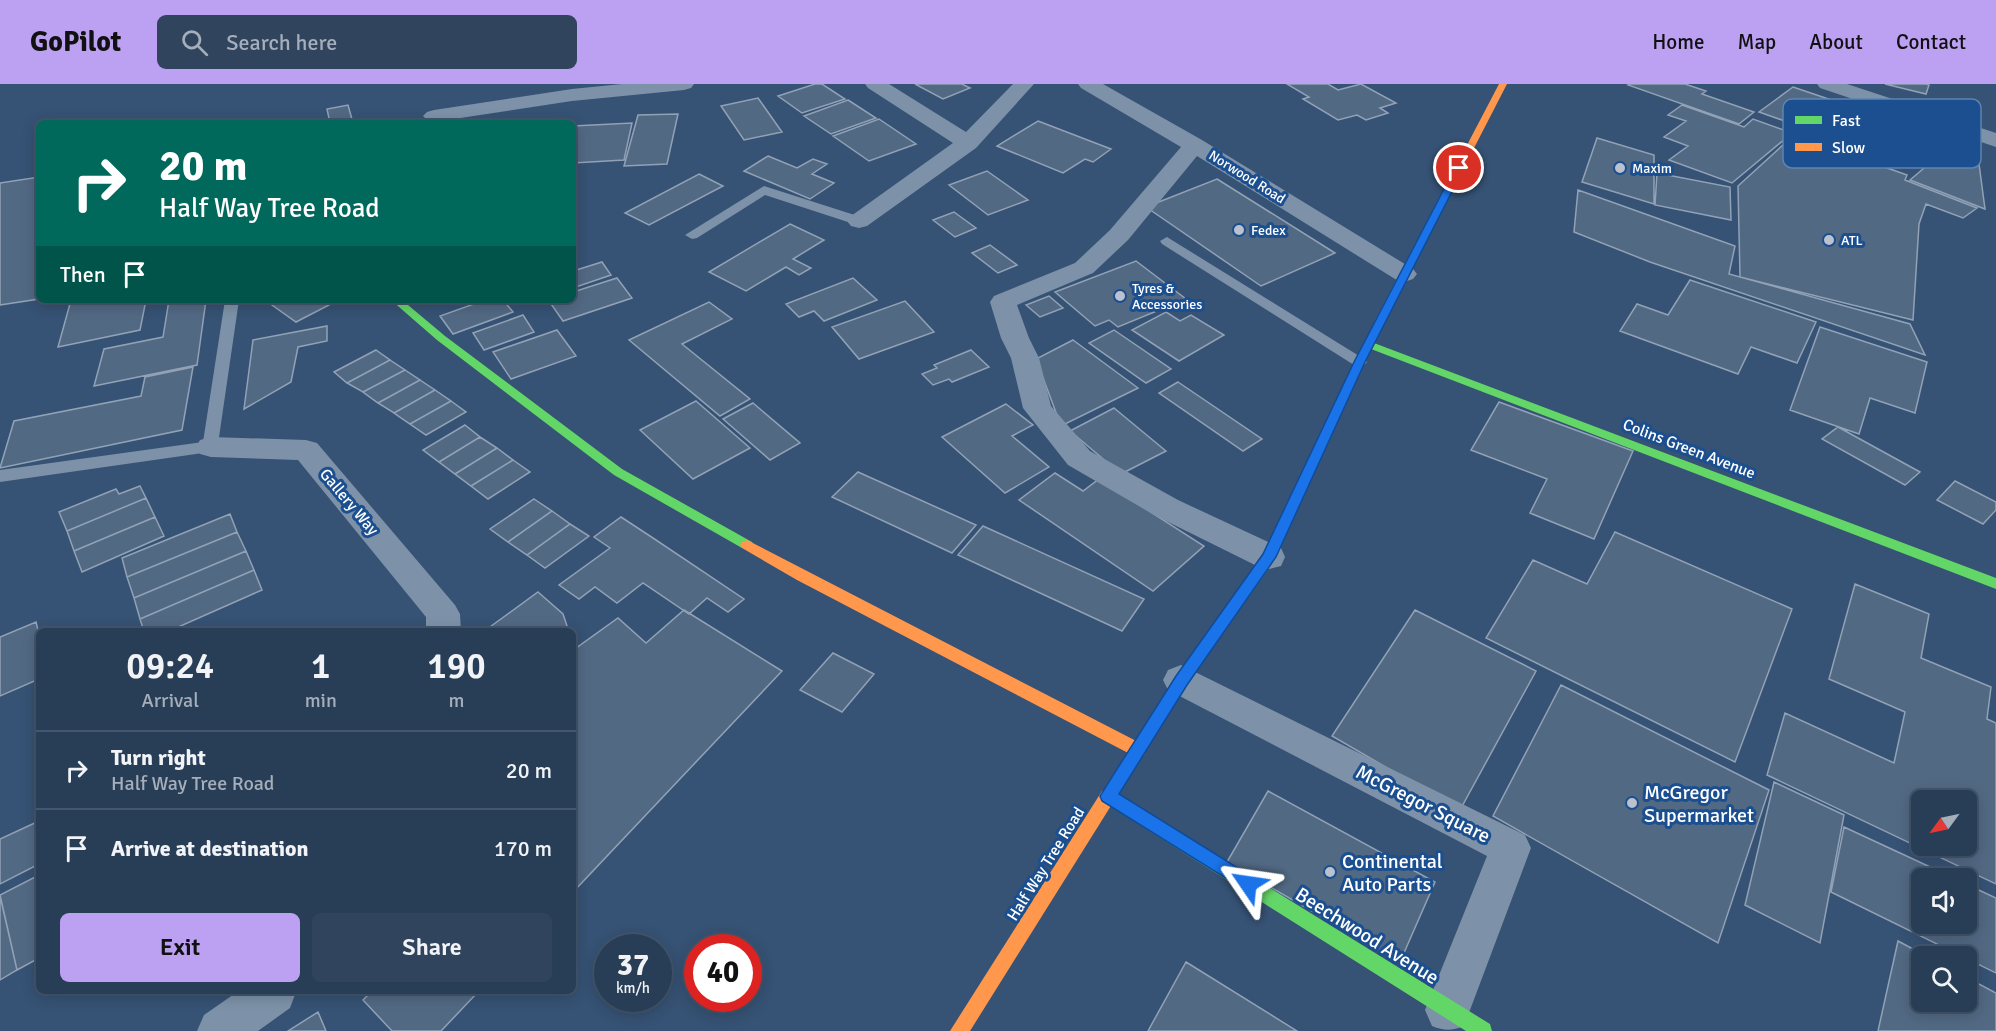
<!DOCTYPE html>
<html lang="en">
<head>
<meta charset="utf-8">
<style>
	body { margin:0; font-family:Signika,sans-serif; background:#30455d; color:#f1f3f6; height:100vh; display:flex; flex-direction:column; font-size:22px; white-space:nowrap }
	* { box-sizing:border-box; margin:0 }
	p { font-size:20px; color:#a5aeba }
	.icon { flex:none; width:33px; height:33px; fill:none; stroke:currentColor; stroke-width:2; stroke-linecap:round; stroke-linejoin:round }
	.map { position:relative; flex:1; overflow:hidden }
	.details { position:absolute; left:36px; top:544px; width:540px; height:366px; display:flex; flex-direction:column; background:#283e57; border-radius:9px; box-shadow:0 3px 15px #0003,0 0 0 2px #44576d }
	.details>* { flex:none }
	.guide { position:absolute; left:36px; top:36px; width:540px; height:183px; border-radius:9px; box-shadow:0 3px 15px #0003,0 0 0 2px #44576d; background:#00695c; color:#fff; overflow:hidden }
	.needle { width:39px; rotate:237deg }
	.fabs { position:absolute; left:1911px; top:706px; display:grid; gap:12px }
	.fabs a { display:grid; place-items:center; width:66px; height:66px; border-radius:9px; background:#283e57; box-shadow:0 3px 15px #0003,0 0 0 2px #44576d; font-size:30px }
	.speed { position:absolute; left:594px; top:850px; display:flex; gap:12px; font-size:30px; font-weight:700; text-align:center }
	.speed>* { display:grid; place-content:center; width:78px; height:78px; border-radius:50%; background:#283e57; box-shadow:0 3px 15px #0003,0 0 0 2px #44576d; line-height:1 }
	.speed small { font-size:15px; font-weight:400 }
	.speed .limit { border:9px solid #d22; background:#fff; color:#111 }
	.pin { position:absolute; display:grid; place-items:center; width:51px; height:51px; color:#fff; margin:-26px; border:3px solid #fff; border-radius:50%; box-shadow:0 2px 6px #0007 }
	.me { position:absolute; width:66px; margin:-33px; rotate:302deg; stroke-linejoin:round; filter:drop-shadow(0 0 4px #0008) }
	.turn { display:flex; align-items:center; gap:21px; height:126px; padding:0 24px; font-size:27px }
	.turn .icon { width:78px; height:78px; stroke-width:2.5 }
	.turn b { display:block; font-size:42px; line-height:51px }
	.then { display:flex; align-items:center; height:57px; padding:0 24px; background:#0003; gap:12px; font-size:22px }
	.eta { display:flex; justify-content:space-evenly; align-items:center; height:102px; text-align:center }
	.eta b { font-size:36px; font-weight:600; line-height:42px }
	.action { display:flex; gap:12px; margin-top:auto; padding:12px 24px }
	.action a { flex:1; height:69px; border-radius:9px; background:#bca0f2; color:#111; font-size:24px; font-weight:600; line-height:69px; text-align:center }
	.action a+a { background:#30455d; color:#f1f3f6 }
	ul { padding:0; list-style:none }
	li { display:flex; align-items:center; gap:18px; height:78px; padding:0 24px; border-top:2px solid #44576d }
	li div { flex:1 }
	li b { display:block; font-size:22px }
	li em { font-style:normal }
	header { display:flex; align-items:center; gap:36px; box-sizing:border-box; height:84px; padding:0 30px; background:#bca0f2; color:#111 }
	header strong { font-size:28px }
	nav { display:flex; gap:33px; margin-inline-start:auto; font-size:21px }
	.search { width:420px; height:54px; background:#30455d; display:flex; align-items:center; gap:15px; box-sizing:border-box; padding:0 21px; border-radius:9px; color:#a5aeba; font-size:22px }
	.map>svg:first-child { display:block }
	.building { fill:#526984; stroke:#92a2b6; stroke-width:1.5; fill-rule:evenodd }
	.lines { fill:none; stroke-linecap:round; stroke-linejoin:round }
	.lane { fill:#7d92a8; fill-rule:evenodd }
	.street { fill:#7d92a8; fill-rule:evenodd }
	.fast { fill:#63d668; fill-rule:evenodd }
	.slow { fill:#ff974d; fill-rule:evenodd }
	.route { fill:#1a73e8; stroke:#114b97; stroke-width:1.5 }
	.poi-dot { fill:#b9c2ce; stroke:#1b4f8f; stroke-width:2 }
	.labels { text-anchor:middle; dominant-baseline:central; stroke-width:6; stroke-linejoin:round; paint-order:stroke }
	.far-poi-label { font-size:14px; fill:#fff; stroke:#1b4f8f; text-anchor:start }
	.far-street-label { font-size:14px; fill:#fff; stroke:#1b4f8f }
	.street-label { font-size:16px; fill:#fff; stroke:#1b4f8f }
	.near-poi-label { font-size:20px; fill:#fff; stroke:#1b4f8f; text-anchor:start }
	.near-street-label { font-size:20px; fill:#fff; stroke:#1b4f8f }
	.key { fill:#1b4f8f; stroke:#5f84b1; stroke-width:1.5 }
	.key-label { font-size:16px; fill:#fff }
</style>
</head>
<body>
<header>
<strong>GoPilot</strong>
<div class="search"><svg class="icon" aria-label="search" viewBox="0 0 24 24"><circle cx="10" cy="10" r="6"/><path d="M15 15l6 6"/></svg>Search here</div>
<nav><a>Home</a><a>Map</a><a>About</a><a>Contact</a></nav>
</header>
<div class="map">
<svg width="1996" height="947" viewBox="0 0 1996 947">
	<rect width="100%" height="100%" fill="#365274"/>
	<path class="building" d="M815 0H822L845 15 802 29 778 12Z
		M915 0H962L970 4 943 15Z
		M1287 0H1328L1338 6 1361 0 1396 19 1380 24 1388 29 1366 36 1357 31 1338 36 1303 15 1309 13Z
		M1630 0H1685L1706 7 1702 10 1754 28 1739 40 1628 1Z
		M1885 0H1926L1929 1 1926 10Z
		M1793 3 1947 55 1916 83 1759 28Z
		M758 14 782 48 744 56 721 22Z
		M848 16 876 34 831 50 804 32Z
		M348 21 353 39H330L327 25Z
		M1682 21 1744 43 1753 35 1792 49 1732 99 1669 76 1688 62 1664 53 1686 37 1668 31Z
		M678 30 667 80 624 82 638 31Z
		M879 35 916 60 869 77 833 52Z
		M1038 37 1111 65 1093 78 1085 75 1063 89 997 62Z
		M632 39 624 76 573 79V42Z
		M1794 51 1907 91 1905 96 1977 124 1963 134 1926 120 1919 140 1913 236 1740 193 1738 102Z
		M1597 54 1654 71V120L1582 98Z
		M1943 68 1979 80 1985 125 1910 96Z
		M768 72 797 84 813 75 827 80 812 90 834 99 810 115 744 87Z
		M987 87 1028 116 988 131 949 101Z
		M1657 89 1730 103 1731 136 1655 121Z
		M699 90 723 102 649 141 625 129Z
		M39 93V215L0 221V99Z
		M1217 95 1335 169 1261 202 1146 123Z
		M1578 106 1735 162 1729 190 1910 240 1925 271 1650 178 1574 148Z
		M954 128 976 144 955 153 933 136Z
		M790 140 824 156 793 175 811 184 799 191 786 183 746 207 709 188Z
		M990 161 1017 181 998 189 972 169Z
		M1136 177 1186 215 1118 243 1109 236 1095 242 1055 208Z
		M602 178 611 191 573 204V187Z
		M617 194 632 214 563 237 549 217 573 216V208Z
		M853 194 877 216 824 237 814 227 799 233 786 220Z
		M1690 196 1816 238 1797 279 1751 263 1738 290 1620 247 1637 220 1668 231Z
		M1049 212 1063 224 1040 233 1026 221Z
		M71 216H146L140 246 58 263Z
		M169 216H206L197 281 94 302 104 265 163 253Z
		M265 216H324L331 220 296 238Z
		M485 216H503L513 228 453 250 440 232Z
		M905 217 934 248 859 275 832 243Z
		M709 218 732 235 682 260 750 315 720 332 629 256Z
		M1166 228 1180 237 1191 231 1224 251 1179 277 1132 246Z
		M523 231 534 248 484 266 473 249Z
		M327 242V257L298 263 291 298 244 325 253 256Z
		M1820 243 1927 278 1915 329 1870 314 1859 350 1790 326Z
		M557 246 576 272 511 295 493 268Z
		M1114 246 1171 285 1146 299 1089 259Z
		M1073 256 1138 304 1061 342 1036 275Z
		M376 266 390 276 347 299 334 288Z
		M971 266 989 283 952 298 949 295 933 301 922 290 937 284 934 281Z
		M390 276 405 286 363 308 347 299Z
		M193 283 182 346 0 384 14 337 141 312 145 293Z
		M405 286 420 296 378 319 363 308Z
		M420 296 435 306 394 329 378 319Z
		M1178 298 1262 355 1243 367 1159 309Z
		M435 306 451 317 410 340 394 329Z
		M451 317 466 328 426 351 410 340Z
		M696 317 750 364 693 395 640 346Z
		M1499 318 1633 367 1594 455 1530 429 1547 395 1471 366Z
		M753 319 800 359 770 376 723 335Z
		M1006 320 1033 341 1012 352 1049 383 1005 409 942 353Z
		M1114 324 1166 367 1121 390 1070 347Z
		M465 341 480 353 439 378 423 366Z
		M1838 343 1920 388 1905 401 1822 355Z
		M480 353 497 364 455 390 439 378Z
		M497 364 513 376 471 402 455 390Z
		M513 376 530 388 488 415 471 402Z
		M858 388 976 441 952 469 832 413Z
		M1055 389 1083 407 1099 395 1204 462 1153 507 1019 416Z
		M1955 397 1996 418V426L1983 440 1937 416Z
		M140 402 146 414 67 447 59 428 116 405 119 410Z
		M146 414 155 433 74 467 67 447Z
		M534 415 552 427 508 458 490 445Z
		M552 427 570 440 527 471 508 458Z
		M230 430 237 448 127 493 122 474Z
		M155 433 164 452 82 488 74 467Z
		M621 433 653 454 744 515 728 528 707 514 689 530 643 499 617 519 595 503 579 515 559 501 610 464 594 453Z
		M570 440 589 452 545 484 527 471Z
		M983 442 1144 515 1122 547 958 471Z
		M237 448 246 467 134 514 127 493Z
		M1615 448 1792 525 1735 678 1486 554 1533 476 1587 500Z
		M246 467 254 486 140 535 134 514Z
		M254 486 262 506 167 548H144L140 535Z
		M1855 500 1929 530 1921 574 1991 603 1987 635 1996 639V800L1767 691 1785 629 1894 679 1905 628 1829 595ZM1922 717H1966V762H1922Z
		M538 508 563 530 569 548H483Z
		M684 526 782 587 573 808V556L576 564 618 534 646 559Z
		M1415 526 1536 587 1460 726 1332 652Z
		M36 538 39 550V595L0 612V553Z
		M833 569 874 590 842 628 800 606Z
		M1561 601 1769 706 1718 859 1493 732Z
		M1774 698 1844 731 1820 859 1745 821Z
		M1268 707 1435 798 1400 878 1227 778Z
		M39 737V780L0 800V755Z
		M1844 743 1956 795H1922V840H1966V800L1996 814V889L1831 808Z
		M39 791V874L17 886 0 811Z
		M0 812 17 886 0 896Z
		M1898 857 1928 873H1922V918H1966V893L1996 909V947H1878Z
		M1186 878 1297 947H1148Z
		M371 908H478L441 947H392L363 916Z
		M318 928 326 947H288Z"/>
	<g class="lines">
		<path class="lane" d="M764 102 864 134 866 137 859 141 854 140 765 111 697 154 692 155 685 151Z
			M1167 153 1364 275 1367 278 1364 281H1354L1162 160 1160 157Z
			M225 216H239L217 367 0 398V386L203 358Z"/>
		<path class="street" d="M622 0H694L691 4 684 6 572 17 434 38 427 36 423 32 427 28 434 26 572 5Z
			M865 0H889L966 48 1013 0H1034L976 64 867 142 859 144 851 142 847 137 851 132 953 59 868 4Z
			M1078 0H1103L1202 56 1413 185 1417 190 1413 195 1404 198 1395 195 1197 72 1128 156 1093 189 1017 221 1029 254 1039 274 1051 322 1090 367 1178 416 1281 464 1285 473 1281 482 1269 485 1257 482 1156 432 1068 381 1023 324 1011 274 1001 254 990 218 994 212 1075 179 1110 146 1181 63 1081 4Z
			M1817 0H1847L1996 49V63L1820 4Z
			M211 353 306 356 317 359 455 521 460 530 461 548H426V533L298 376 211 373 200 370 196 363 200 356Z
			M1181 581 1525 751 1531 764 1464 942C1451 947 1445 947 1432 942L1425 926 1487 772 1168 606 1163 596 1168 586Z
			M237 908H296L290 924 258 947H197L204 931Z"/>
		<path class="fast" d="M391 216H402L445 252 622 385 752 458 754 461 752 464H742L614 391 437 256Z
			M1383 228 1388 231 1374 259 1996 494V505L1371 265 1274 477 1186 600 1118 710 1490 940 1492 947H1466L1102 717 1100 712 1176 592 1263 471 1378 231Z"/>
		<path class="slow" d="M1499 0H1507L1388 231 1387 233H1379L1378 231Z
			M747 456 1144 661 1146 666 1144 671 1138 673 1132 671 797 496 742 464 740 461 742 458Z
			M1108 705 1114 707 1116 712 1114 717 970 947H950L1102 707Z"/>
	</g>
	<path class="route" d="M1456 82 1464 84 1365 278 1276 473 1187 601 1119 710 1254 794 1257 800 1254 806 1248 808 1102 717 1100 712 1176 592 1263 470 1354 278Z"/>
	<g class="poi-dot">
		<circle cx="1620" cy="84" r="6"/>
		<circle cx="1239" cy="146" r="6"/>
		<circle cx="1829" cy="156" r="6"/>
		<circle cx="1120" cy="212" r="6"/>
		<circle cx="1632" cy="719" r="6"/>
		<circle cx="1330" cy="788" r="6"/>
	</g>
	<g class="labels">
		<g class="far-poi-label">
			<text x="1632" y="84">Maxim</text>
			<text x="1251" y="146">Fedex</text>
			<text x="1841" y="156">ATL</text>
			<text x="1132" y="204">Tyres &amp;<tspan x="1132" dy="16">Accessories</tspan></text>
		</g>
		<g class="far-street-label">
			<text transform="translate(1247 93) rotate(32)">Norwood Road</text>
		</g>
		<g class="street-label">
			<text transform="translate(1689 365) rotate(21)">Colins Green Avenue</text>
			<text transform="translate(349 418) rotate(50)">Gallery Way</text>
			<text transform="translate(1046 780) rotate(-58)">Half Way Tree Road</text>
		</g>
		<g class="near-poi-label">
			<text x="1644" y="708">McGregor<tspan x="1644" dy="23">Supermarket</tspan></text>
			<text x="1342" y="777">Continental<tspan x="1342" dy="23">Auto Parts</tspan></text>
		</g>
		<g class="near-street-label">
			<text transform="translate(1423 720) rotate(27)">McGregor Square</text>
			<text transform="translate(1367 852) rotate(32)">Beechwood Avenue</text>
		</g>
	</g>
	<rect x="1783" y="15" width="198" height="69" rx="9" class="key"/>
	<rect x="1795" y="32" width="27" height="8" fill="#63d668"/>
	<rect x="1795" y="59" width="27" height="8" fill="#ff974d"/>
	<g class="key-label">
		<text x="1832" y="42">Fast</text>
		<text x="1832" y="69">Slow</text>
	</g>
</svg>
<div class="fabs">
<a><svg class="needle" viewBox="-14 -14 28 28"><path d="M0-13l5 13h-10z" fill="#e53935"/><path d="M0 13l5-13h-10z" fill="#a5aeba"/></svg></a>
<a><svg class="icon" aria-label="sound" viewBox="0 0 24 24"><path d="M4 9h4l5-4v14l-5-4H4zM17 9q2 3 0 6"/></svg></a>
<a><svg class="icon" aria-label="search" viewBox="0 0 24 24"><circle cx="10" cy="10" r="6"/><path d="M15 15l6 6"/></svg></a>
</div>
<div class="speed"><div>37<small>km/h</small></div><div class="limit">40</div></div>
<div class="pin" style="left:1459px;top:84px;background:#d93025"><svg class="icon" aria-label="arrive" viewBox="0 0 24 24"><path d="M6 21V4h12l-3 4 3 4H6"/></svg></div>
<svg class="me" style="left:1248px;top:800px" viewBox="-20 -20 40 40"><path d="M0-17L14 15 0 8-14 15z" fill="#1a73e8" stroke="#fff" stroke-width="4"/></svg>
<div class="guide">
<div class="turn"><svg class="icon" aria-label="right" viewBox="0 0 24 24"><path d="M7 20v-9h11M14 6l5 5-5 5"/></svg><div><b>20 m</b>Half Way Tree Road</div></div>
<div class="then">Then<svg class="icon" aria-label="arrive" viewBox="0 0 24 24"><path d="M6 21V4h12l-3 4 3 4H6"/></svg></div>
</div>
<section class="details">
<div class="eta">
<div><b>09:24</b><p>Arrival</p></div>
<div><b>1</b><p>min</p></div>
<div><b>190</b><p>m</p></div>
</div>
<ul>
<li><svg class="icon" aria-label="right" viewBox="0 0 24 24"><path d="M7 20v-9h11M14 6l5 5-5 5"/></svg><div><b>Turn right</b><p>Half Way Tree Road</p></div><em>20 m</em></li>
<li><svg class="icon" aria-label="arrive" viewBox="0 0 24 24"><path d="M6 21V4h12l-3 4 3 4H6"/></svg><div><b>Arrive at destination</b></div><em>170 m</em></li>
</ul>
<div class="action"><a>Exit</a><a>Share</a></div>
</section>
</div>
</body>
</html>
